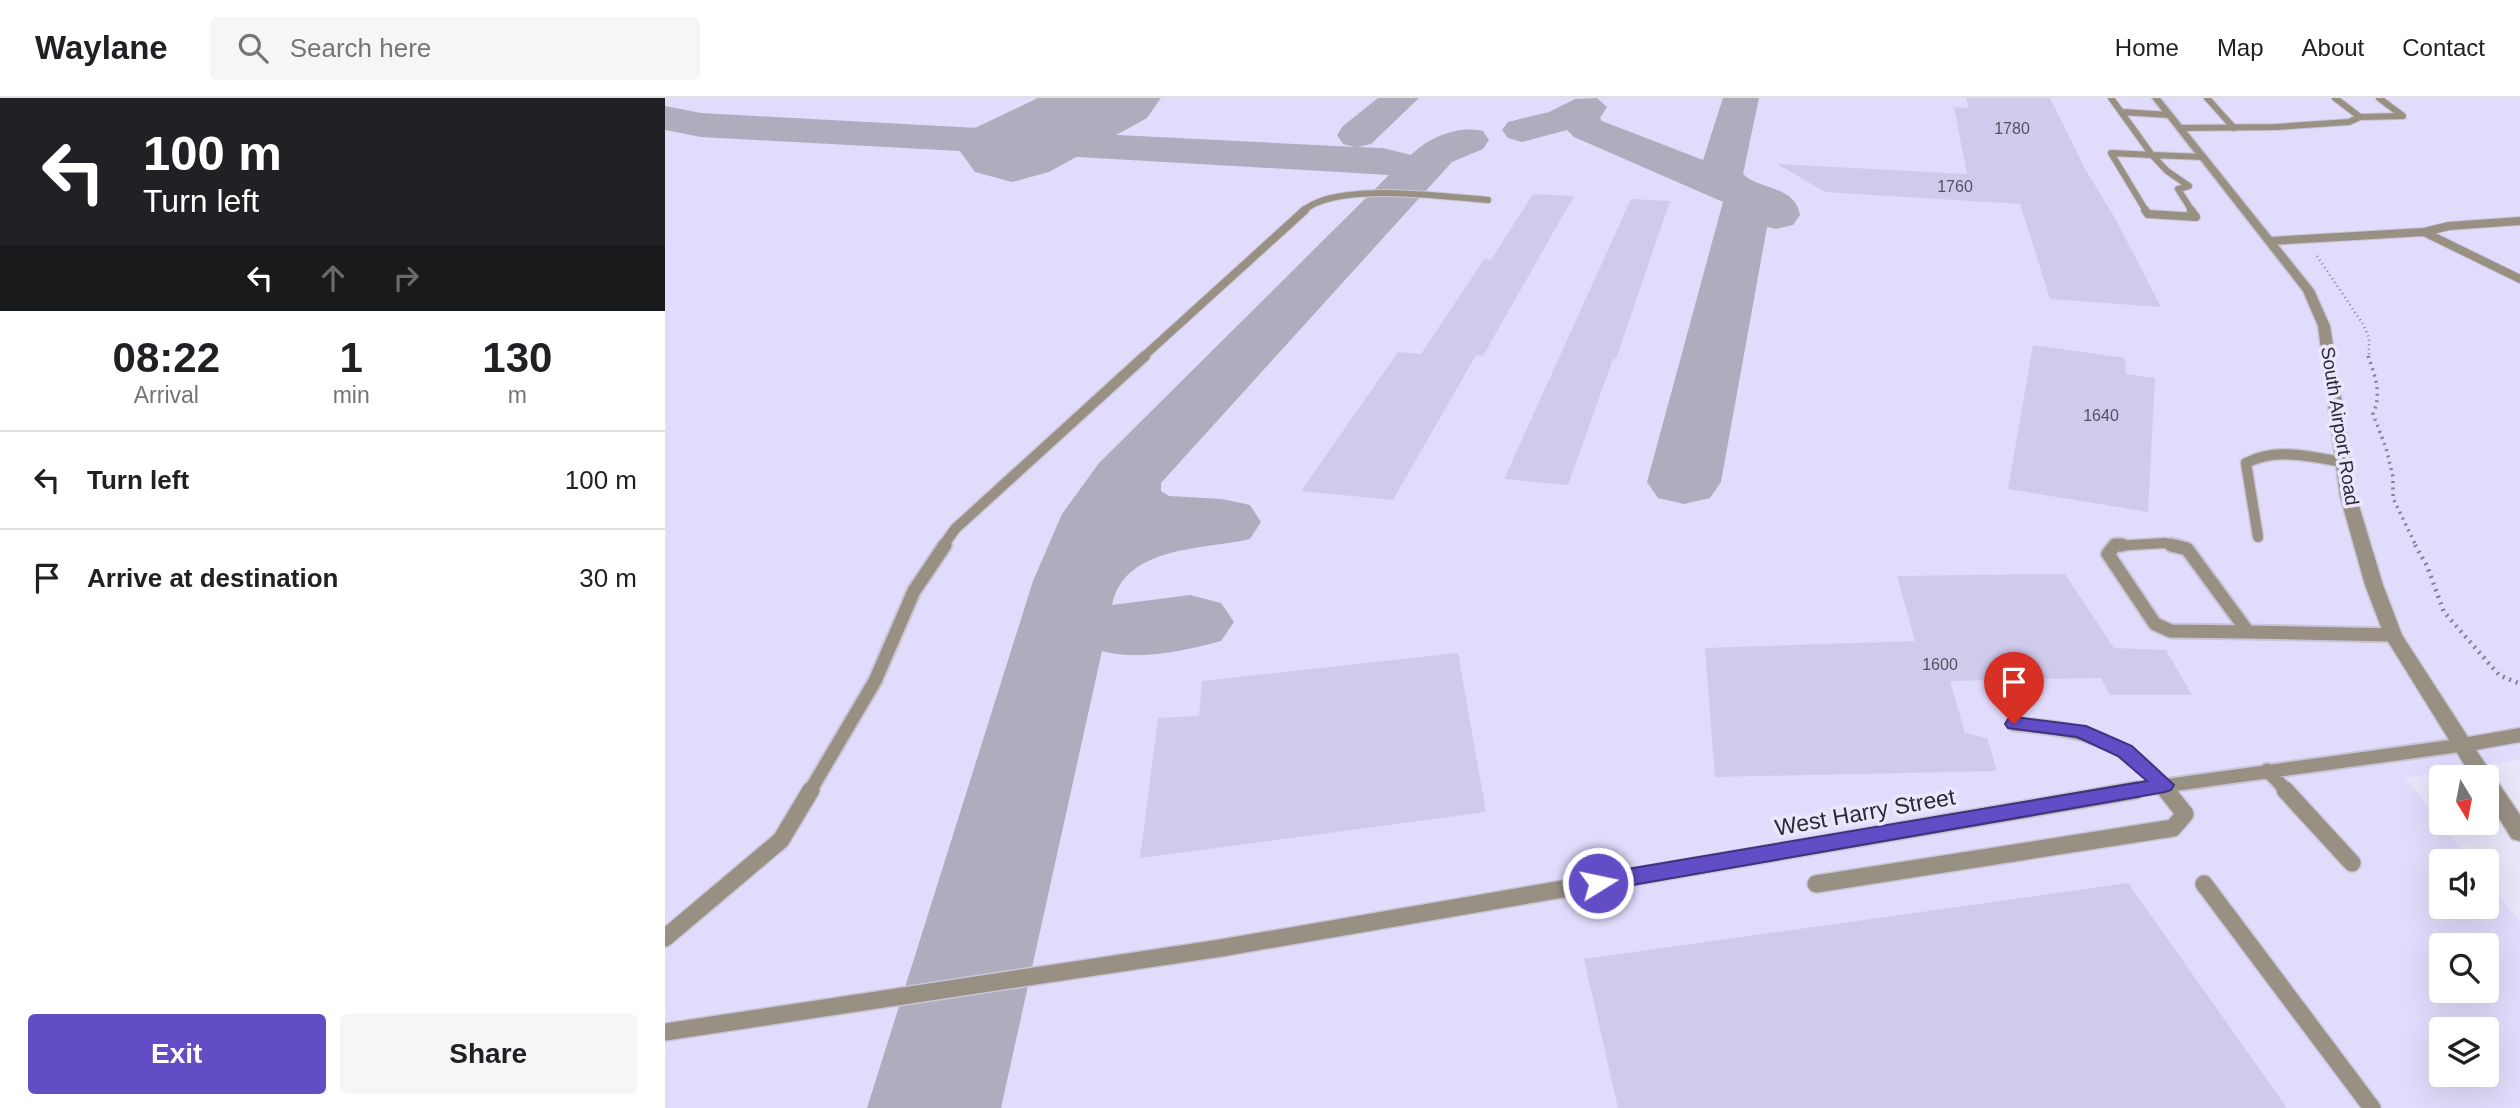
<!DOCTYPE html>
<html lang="en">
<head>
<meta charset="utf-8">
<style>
	body { margin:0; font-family:Helvetica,sans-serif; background:#f6f6f6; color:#202124; height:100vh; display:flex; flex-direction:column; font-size:26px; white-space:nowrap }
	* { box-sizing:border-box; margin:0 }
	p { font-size:23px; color:#757577 }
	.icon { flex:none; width:38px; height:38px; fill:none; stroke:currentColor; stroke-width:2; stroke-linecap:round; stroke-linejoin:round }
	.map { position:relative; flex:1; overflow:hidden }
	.drawer { display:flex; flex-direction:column; background:#fff; width:665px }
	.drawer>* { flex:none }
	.hud { background:#202124; color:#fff; overflow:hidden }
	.needle { width:46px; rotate:170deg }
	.tools { position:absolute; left:1764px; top:667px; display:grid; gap:14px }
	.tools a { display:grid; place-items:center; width:70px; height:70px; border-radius:7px; background:#fff; box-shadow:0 7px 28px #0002; font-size:35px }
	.pin { position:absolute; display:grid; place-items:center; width:60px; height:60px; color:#fff; margin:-72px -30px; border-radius:50% 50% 50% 0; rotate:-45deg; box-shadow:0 0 7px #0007 }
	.pin .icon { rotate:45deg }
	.me { position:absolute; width:77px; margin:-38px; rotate:80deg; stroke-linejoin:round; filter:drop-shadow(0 0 5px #0008) }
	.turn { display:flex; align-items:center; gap:24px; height:147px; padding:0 28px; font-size:32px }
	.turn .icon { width:91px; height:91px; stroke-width:2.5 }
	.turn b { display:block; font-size:49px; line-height:60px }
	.lanes { display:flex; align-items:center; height:66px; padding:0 28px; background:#0003; justify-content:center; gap:35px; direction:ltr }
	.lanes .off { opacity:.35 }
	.eta { display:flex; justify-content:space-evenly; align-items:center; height:119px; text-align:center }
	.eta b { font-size:42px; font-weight:600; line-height:49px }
	.cta { display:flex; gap:14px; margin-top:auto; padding:14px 28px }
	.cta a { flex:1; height:80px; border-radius:7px; background:#624dc6; color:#fff; font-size:28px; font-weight:600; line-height:80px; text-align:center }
	.cta a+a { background:#f6f6f6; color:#202124 }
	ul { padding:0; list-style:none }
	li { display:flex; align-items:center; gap:21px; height:98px; padding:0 28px; border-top:2px solid #e0e0e0 }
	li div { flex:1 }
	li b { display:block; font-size:26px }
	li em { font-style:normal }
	header { display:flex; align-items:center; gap:42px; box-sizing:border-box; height:98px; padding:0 35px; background:#fff; border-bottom:2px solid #e0e0e0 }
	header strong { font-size:33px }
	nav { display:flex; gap:38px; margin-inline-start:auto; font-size:24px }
	.search { width:490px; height:63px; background:#f6f6f6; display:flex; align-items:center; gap:18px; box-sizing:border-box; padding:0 24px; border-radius:7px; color:#757577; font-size:26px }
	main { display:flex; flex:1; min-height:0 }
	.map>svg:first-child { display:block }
	.built { fill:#e2dcfc; fill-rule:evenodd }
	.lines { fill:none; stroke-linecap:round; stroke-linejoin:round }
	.taxiway { fill:#afacbe; fill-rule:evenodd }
	.runway { fill:#afacbe; fill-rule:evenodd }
	.building { fill:#d0cbeb }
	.service-far4-casing { stroke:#c8c5d8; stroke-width:8 }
	.service-far3-casing { stroke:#c8c5d8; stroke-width:10 }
	.service-far2-casing { stroke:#c8c5d8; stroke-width:13 }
	.service-far1-casing { stroke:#c8c5d8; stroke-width:17 }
	.service-casing { stroke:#c8c5d8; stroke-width:20 }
	.tertiary-casing { stroke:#c8c5d8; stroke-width:3 }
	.path-far2 { stroke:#858393; stroke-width:2.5; stroke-dasharray:1 3.5; stroke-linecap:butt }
	.path-far1 { stroke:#858393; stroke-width:3.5; stroke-dasharray:2 4.5; stroke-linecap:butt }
	.path { stroke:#858393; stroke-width:4.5; stroke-dasharray:2 5; stroke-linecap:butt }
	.service-far4 { stroke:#999084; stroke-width:6 }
	.service-far3 { stroke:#999084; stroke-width:8 }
	.service-far2 { stroke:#999084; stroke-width:10 }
	.service-far1 { stroke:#999084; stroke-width:13 }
	.service { stroke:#999084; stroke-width:17 }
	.tertiary { fill:#999084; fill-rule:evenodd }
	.route { fill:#624dc6; stroke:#403281; stroke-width:2 }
	.labels { text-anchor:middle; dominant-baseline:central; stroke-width:7; stroke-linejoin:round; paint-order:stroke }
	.number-label { font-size:16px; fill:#545263 }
	.street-label { font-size:19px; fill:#2b2936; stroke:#eae7fb }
	.near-street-label { font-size:23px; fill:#2b2936; stroke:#eae7fb }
</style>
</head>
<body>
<header>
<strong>Waylane</strong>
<div class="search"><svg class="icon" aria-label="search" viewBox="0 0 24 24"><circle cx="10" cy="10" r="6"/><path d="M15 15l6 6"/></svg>Search here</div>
<nav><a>Home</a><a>Map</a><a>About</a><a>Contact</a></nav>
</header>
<main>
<section class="drawer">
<div class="hud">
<div class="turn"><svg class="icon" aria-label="left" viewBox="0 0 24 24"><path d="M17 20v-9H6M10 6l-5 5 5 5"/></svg><div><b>100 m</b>Turn left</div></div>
<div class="lanes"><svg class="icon" aria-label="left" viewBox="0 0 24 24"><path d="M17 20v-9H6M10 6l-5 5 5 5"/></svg><svg class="icon off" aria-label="ahead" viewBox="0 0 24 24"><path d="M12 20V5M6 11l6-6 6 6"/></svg><svg class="icon off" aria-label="right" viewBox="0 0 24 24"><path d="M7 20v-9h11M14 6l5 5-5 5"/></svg></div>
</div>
<div class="eta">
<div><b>08:22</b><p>Arrival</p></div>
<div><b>1</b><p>min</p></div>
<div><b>130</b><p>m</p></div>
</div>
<ul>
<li><svg class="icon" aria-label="left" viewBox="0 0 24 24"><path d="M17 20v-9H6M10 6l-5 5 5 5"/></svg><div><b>Turn left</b></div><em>100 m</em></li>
<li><svg class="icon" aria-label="arrive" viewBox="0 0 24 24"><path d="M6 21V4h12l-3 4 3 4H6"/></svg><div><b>Arrive at destination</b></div><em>30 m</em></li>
</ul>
<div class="cta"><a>Exit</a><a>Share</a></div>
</section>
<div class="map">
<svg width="1855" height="1010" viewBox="0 0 1855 1010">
	<rect width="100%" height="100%" fill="#eae7fb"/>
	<path class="built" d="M0 0H1855V661L1740 680 1806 763H1776V808H1822V783L1855 824V1010H0ZM1776 847H1822V892H1776ZM1776 931H1822V976H1776Z"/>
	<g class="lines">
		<path class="taxiway" d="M713 0H754L706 46 693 49 718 50 746 57C764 39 793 27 818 33L824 42 818 51 787 64 496 385V393L504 398 557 401 585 407 596 424 585 441C538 452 460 447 447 507L525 497 556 505 569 524 556 543C518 553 475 563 437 553L336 1010H202L368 483 397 416 434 365 724 77 413 59 398 56 392 47 398 38 413 35 690 49 678 46 672 37 678 28Z
			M932 0 942 9 935 20 937 23 1038 62 1058 0H1094L1078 76C1096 93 1130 87 1135 117L1128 127 1111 131 1102 129 1056 384 1045 400 1019 406 993 400 982 384 1058 104 909 39 902 32 857 44 843 40 837 32 843 24 884 14 910 1Z
			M0 8 36 15 313 30 327 33 333 42 327 51 313 54 36 39 0 32Z"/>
		<path class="runway" d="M373 0H496L482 20 384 74 347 84 310 74 294 52 310 30Z"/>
	</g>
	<path class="building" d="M1301 0H1385L1420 71 1450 120 1496 209 1385 201 1355 106 1160 94 1112 66 1302 76 1289 9 1304 10Z
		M868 96 909 98 818 258 811 257 728 402 636 393 733 254 756 256 819 161 826 162Z
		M966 101 1005 103 951 261H948L903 387 839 381Z
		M1368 247 1460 260 1461 276 1490 280 1483 414 1343 391Z
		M1400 476 1449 550 1501 552 1527 597H1445L1436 580 1285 583 1300 635 1322 640 1332 673 1050 679 1040 550 1250 543 1232 478Z
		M793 555 821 714 475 760 493 620 534 618 537 583Z
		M1463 785 1622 1010H953L919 861Z"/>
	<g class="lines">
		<defs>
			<path id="service-far4" d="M1446 0 1487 57
				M1542 0 1569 30
				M1670 0 1695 19
				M1457 14 1504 17
				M1515 30 1611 29 1684 24 1695 19 1738 18 1714 0
				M1487 57 1538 59
				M1487 57 1502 73 1524 88 1513 91 1527 113
				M638 113C671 83 778 99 823 102
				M1481 113 1446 55 1487 57"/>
			<path id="service-far3" d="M1480 112 1483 116 1531 119 1526 112
				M1759 134 1784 128 1855 123
				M1606 143 1759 134 1855 181
				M478 259 640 112"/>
			<path id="service-far2" d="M1593 439 1581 365C1612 349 1645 359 1677 364
				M278 448 290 431 480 258
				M1449 448 1500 445 1513 448"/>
			<path id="service-far1" d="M1457 447H1450L1443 456 1490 526 1506 533 1583 534
				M1506 447 1522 451 1583 534
				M1583 534 1728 537
				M1349 626C1417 632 1456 638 1503 693
				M1602 672 1622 693
				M145 693 210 583 249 493 280 447
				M1462 693 1797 647"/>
			<path id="service" d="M1620 692 1687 765
				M1151 786 1508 730 1520 716 1501 692
				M1539 786 1707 1010
				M0 840 116 742 146 692
				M0 934 556 850 1472 692"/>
			<path id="tertiary" d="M1487 0H1495L1649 192 1665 228 1691 398 1718 487 1737 537 1803 639 1855 630V644L1811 652 1855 717V743L1847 741 1822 701V679H1807L1719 537 1700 487 1675 398 1653 228 1638 193Z"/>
		</defs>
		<use href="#service-far4" class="service-far4-casing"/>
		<use href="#service-far3" class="service-far3-casing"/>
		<use href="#service-far2" class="service-far2-casing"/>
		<use href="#service-far1" class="service-far1-casing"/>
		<use href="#service" class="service-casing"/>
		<use href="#tertiary" class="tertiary-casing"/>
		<path class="path-far2" d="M1652 158 1698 226 1704 240V259"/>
		<path class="path-far1" d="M1703 258C1710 277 1717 296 1708 316L1721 350 1728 379V400L1751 448"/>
		<path class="path" d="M1750 447 1762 468 1779 514 1834 577 1855 586"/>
		<use href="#service-far4" class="service-far4"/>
		<use href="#service-far3" class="service-far3"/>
		<use href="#service-far2" class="service-far2"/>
		<use href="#service-far1" class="service-far1"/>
		<use href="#service" class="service"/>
		<use href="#tertiary" class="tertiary"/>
	</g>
	<path class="route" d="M1349 619 1421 628 1467 648 1509 687 1506 692 1500 694 933 793 926 791 923 785 926 779 933 776 1482 683 1453 658 1412 639 1343 630 1340 626 1343 621Z"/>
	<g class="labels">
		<g class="number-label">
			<text x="1347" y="30">1780</text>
			<text x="1290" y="88">1760</text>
			<text x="1436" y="317">1640</text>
			<text x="1275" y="566">1600</text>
		</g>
		<g class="street-label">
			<text transform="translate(1675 328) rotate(81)">South Airport Road</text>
		</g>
		<g class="near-street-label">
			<text transform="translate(1200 714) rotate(-10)">West Harry Street</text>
		</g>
	</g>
</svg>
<div class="tools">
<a><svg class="needle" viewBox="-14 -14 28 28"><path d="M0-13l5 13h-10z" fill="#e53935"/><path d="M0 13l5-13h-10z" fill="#757577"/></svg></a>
<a><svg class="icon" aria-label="sound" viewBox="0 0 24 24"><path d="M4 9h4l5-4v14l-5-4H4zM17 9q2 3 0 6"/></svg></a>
<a><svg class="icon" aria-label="search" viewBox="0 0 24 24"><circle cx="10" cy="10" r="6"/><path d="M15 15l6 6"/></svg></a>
<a><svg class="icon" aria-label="layers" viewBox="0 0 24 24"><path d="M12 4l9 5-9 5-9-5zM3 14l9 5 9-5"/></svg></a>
</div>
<div class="pin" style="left:1349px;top:626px;background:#d93025"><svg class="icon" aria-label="arrive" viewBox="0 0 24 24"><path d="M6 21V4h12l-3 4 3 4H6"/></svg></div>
<svg class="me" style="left:933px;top:785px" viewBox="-20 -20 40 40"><circle r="17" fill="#624dc6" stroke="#fff" stroke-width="3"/><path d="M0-11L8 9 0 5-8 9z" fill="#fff"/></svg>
</div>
</main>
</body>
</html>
